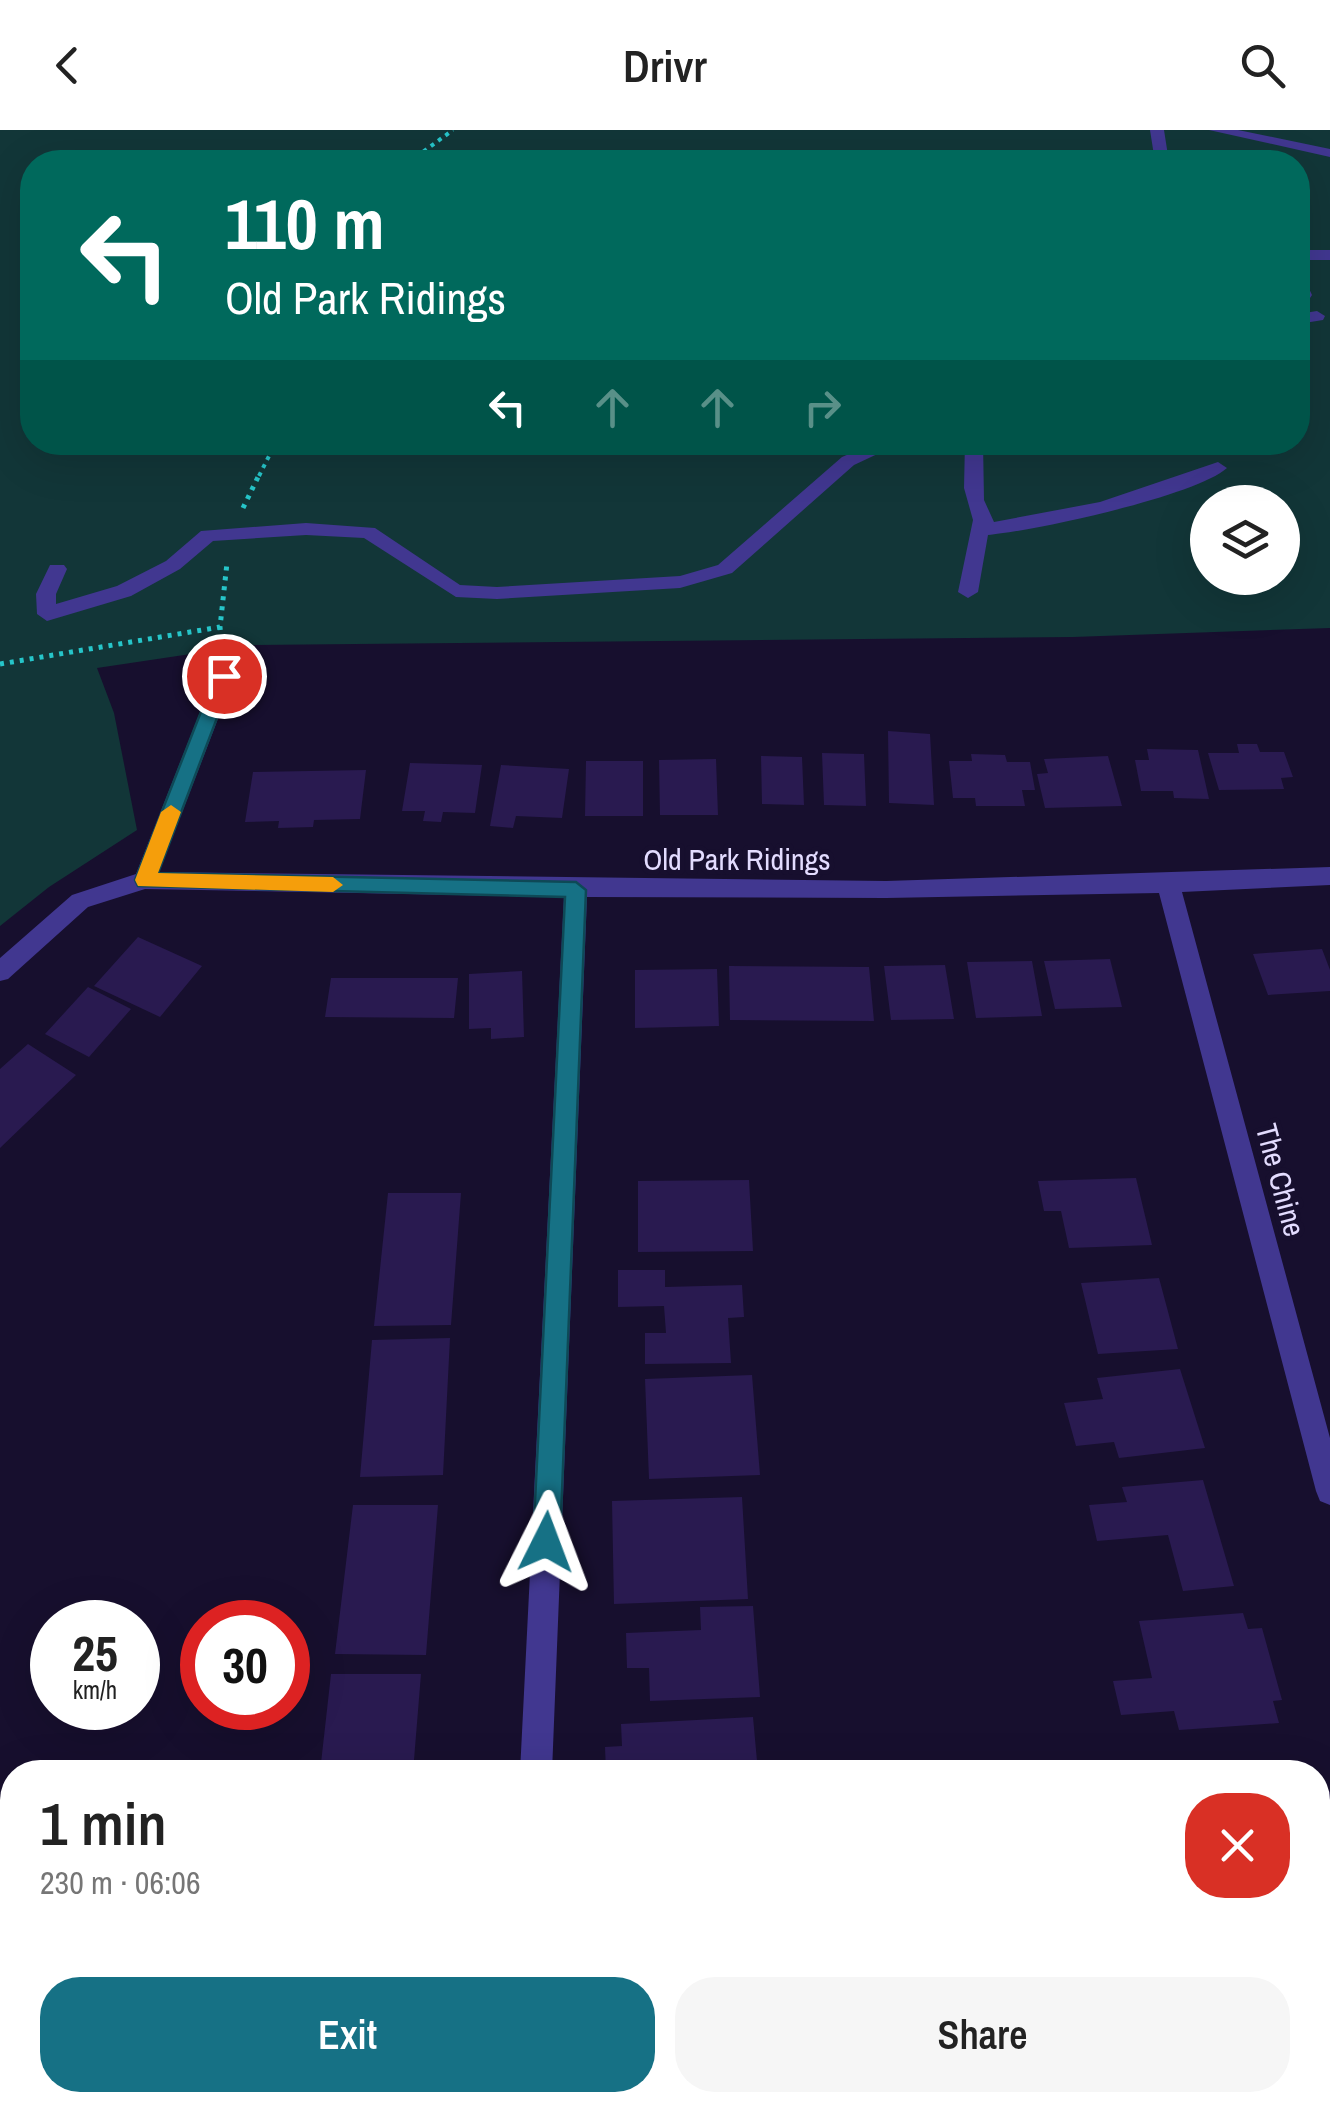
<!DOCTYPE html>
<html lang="en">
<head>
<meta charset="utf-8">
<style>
	body { margin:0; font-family:"Archivo Narrow",sans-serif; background:#f6f6f6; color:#222; height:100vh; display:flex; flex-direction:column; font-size:38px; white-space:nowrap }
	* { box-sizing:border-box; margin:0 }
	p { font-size:32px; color:#767676 }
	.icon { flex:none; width:55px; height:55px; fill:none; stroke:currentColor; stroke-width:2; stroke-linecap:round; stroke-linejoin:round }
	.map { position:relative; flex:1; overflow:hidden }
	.sheet { position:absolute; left:0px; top:1630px; width:1330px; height:352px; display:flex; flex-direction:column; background:#fff; border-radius:40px 40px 0 0; box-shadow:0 10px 40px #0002 }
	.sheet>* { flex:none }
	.hud { position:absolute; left:20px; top:20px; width:1290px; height:305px; border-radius:40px; box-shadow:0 10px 40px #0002; background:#00695c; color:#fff; overflow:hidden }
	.fabs { position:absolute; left:1190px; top:355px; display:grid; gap:20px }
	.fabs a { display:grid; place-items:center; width:110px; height:110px; border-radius:50%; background:#fff; box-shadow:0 10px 40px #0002; font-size:50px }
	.speed { position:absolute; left:30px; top:1470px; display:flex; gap:20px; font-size:50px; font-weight:700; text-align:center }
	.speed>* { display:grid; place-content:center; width:130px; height:130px; border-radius:50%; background:#fff; box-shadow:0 10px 40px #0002; line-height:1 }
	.speed small { font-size:25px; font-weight:400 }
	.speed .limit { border:15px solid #d22; background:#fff; color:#111 }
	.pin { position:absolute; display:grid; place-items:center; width:85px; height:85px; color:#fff; margin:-42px; border:5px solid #fff; border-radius:50%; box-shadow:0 2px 10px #0007 }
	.me { position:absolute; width:110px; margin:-55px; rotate:3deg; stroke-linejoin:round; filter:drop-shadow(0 0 8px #0008) }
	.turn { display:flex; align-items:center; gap:35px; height:210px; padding:0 40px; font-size:45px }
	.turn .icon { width:130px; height:130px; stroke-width:2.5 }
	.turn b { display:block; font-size:70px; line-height:85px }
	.lanes { display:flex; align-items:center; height:95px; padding:0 40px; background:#0003; justify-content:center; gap:50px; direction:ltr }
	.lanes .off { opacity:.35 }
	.round { display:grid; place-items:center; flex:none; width:105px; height:105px; border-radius:40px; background:#f6f6f6 }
	.overview { display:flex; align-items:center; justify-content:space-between; height:170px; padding:0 40px }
	h1 { font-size:60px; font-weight:600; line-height:75px }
	.cta { display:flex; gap:20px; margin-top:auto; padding:20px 40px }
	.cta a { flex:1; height:115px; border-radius:40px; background:#167185; color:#fff; font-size:40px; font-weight:600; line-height:115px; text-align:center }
	.cta a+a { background:#f6f6f6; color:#222 }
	header { display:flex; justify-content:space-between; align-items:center; height:130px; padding:0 40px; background:#fff; font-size:45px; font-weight:600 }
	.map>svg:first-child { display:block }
	.green { fill:#123638; fill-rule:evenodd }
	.building { fill:#291a50 }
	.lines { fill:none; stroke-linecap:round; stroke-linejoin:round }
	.path-far1 { stroke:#26c5c9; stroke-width:4; stroke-dasharray:4 5; stroke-linecap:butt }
	.path { stroke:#26c5c9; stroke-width:5; stroke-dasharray:4 6; stroke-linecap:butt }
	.minor { fill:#413790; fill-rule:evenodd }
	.route { fill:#167185; stroke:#0e4956; stroke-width:2.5 }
	.slow { fill:#f59e0b }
	.labels { text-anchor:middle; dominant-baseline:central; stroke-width:10; stroke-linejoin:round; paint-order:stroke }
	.street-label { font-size:30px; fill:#e3dcff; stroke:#170f2e }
</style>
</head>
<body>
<header><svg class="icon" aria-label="back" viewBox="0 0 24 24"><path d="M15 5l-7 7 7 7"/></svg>Drivr<svg class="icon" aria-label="search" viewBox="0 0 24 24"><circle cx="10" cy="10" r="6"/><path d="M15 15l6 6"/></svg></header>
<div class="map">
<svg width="1330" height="1982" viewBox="0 0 1330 1982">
	<rect width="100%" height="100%" fill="#170f2e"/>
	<path class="green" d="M0 0H1330V498L1073 507 251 515 97 538 114 583 137 700 49 757 0 796ZM32 32H1298V312H32ZM1208 372H1282V448H1208Z"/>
	<path class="building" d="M888 601 930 604 934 675 889 673Z
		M1237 614H1257L1260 622H1284L1293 647 1281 648 1284 659 1219 660 1208 623H1239Z
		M1147 619 1198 620 1209 669 1174 668 1173 661H1141L1135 630H1149Z
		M822 623 864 624 866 676 824 675Z
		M971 624 1005 625 1007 632H1030L1035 660H1022L1025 676H976L975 668H953L949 631H972Z
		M761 626 802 627 804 675 762 674Z
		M1108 626 1122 676 1045 678 1037 644 1048 643 1044 629Z
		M716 629 718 685H660L659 630Z
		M586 631H643V686H585Z
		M410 633 482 635 475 683 443 682 441 692 423 691 425 681H402Z
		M501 635 569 639 562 688 516 686 513 698 490 696Z
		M366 640 360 689 314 690 313 697 278 698 279 691 245 692 253 642Z
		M138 807 202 836 160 887 94 856Z
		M1322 819 1330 840V861L1268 865 1253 824Z
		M1110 829 1122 877 1055 879 1044 831Z
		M1032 831 1042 886 976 888 967 832Z
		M945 835 954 889 891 890 884 836Z
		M729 836 869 837 874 891 730 890Z
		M717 839 719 896 635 898V840Z
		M522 841 524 907 491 909V898L469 899V844Z
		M331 848H458L454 888 325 887Z
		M88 857 131 879 89 927 45 904Z
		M28 914 76 945 0 1018V939Z
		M1136 1048 1152 1115 1069 1118 1061 1081H1044L1038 1051Z
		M749 1050 753 1121 638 1122V1051Z
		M388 1063H461L451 1195 374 1196Z
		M618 1140H665V1157L742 1155 744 1187 728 1188 731 1233 645 1234V1203H666L664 1176 618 1177Z
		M1159 1148 1178 1219 1098 1224 1081 1153Z
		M450 1208 443 1345 360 1347 372 1210Z
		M1180 1239 1205 1318 1119 1328 1114 1312 1076 1316 1064 1273 1103 1269 1097 1248Z
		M752 1245 760 1345 649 1349 645 1249Z
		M1203 1350 1234 1456 1183 1461 1168 1405 1097 1411 1089 1375 1127 1372 1122 1357Z
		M742 1367 748 1469 614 1474 612 1371Z
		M353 1375H438L426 1525 335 1524Z
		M753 1476 760 1567 650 1571 649 1538H627L626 1503 701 1500 700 1477Z
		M1243 1483 1248 1499 1262 1498 1282 1570 1273 1571 1279 1593 1179 1600 1174 1581 1121 1585 1113 1551 1152 1548 1139 1491Z
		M331 1544H421L413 1642H320Z
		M753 1587 758 1642H606L605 1617 622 1616 621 1594Z
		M1322 1655 1330 1662V1774L1318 1763V1662Z
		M12 1830V1933L0 1935V1831Z
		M287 1970H389L388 1982H286Z
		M614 1970H699V1982H614Z"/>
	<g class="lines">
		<path class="path-far1" d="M409 32 453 0
			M259 346 276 312"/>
		<path class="path" d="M243 378 260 343
			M222 520 220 497 227 433
			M0 534 220 497"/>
		<path class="minor" d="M1150 0H1164L1169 32H1155Z
			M1209 0H1238L1330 19V27Z
			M1298 120H1330V130H1298Z
			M1298 146 1304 148 1312 165 1310 168 1298 167Z
			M1317 181 1325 186 1323 190 1298 194V184Z
			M877 312H903L854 335 732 443 680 458 497 469 456 467 364 408 306 405 213 411 180 439 131 466 47 491 37 484 36 464 50 435H64L67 439 56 464V474L117 456 166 431 201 401 306 393 375 398 460 455 497 457 680 446 718 435 842 327Z
			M965 312H983L984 370 994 392 1100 372 1218 332 1227 338C1196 366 1034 401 988 405L978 462 968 468 958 462 973 390 964 358Z
			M224 540 234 547 159 742 886 751 1330 737V755L1182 762 1330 1308V1375L1320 1371 1316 1361 1159 763 886 768 587 767 552 1642H520L564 767 145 759 88 777 8 849 0 851V828L72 765 136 744 214 547Z
			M503 1970H539V1982H503Z"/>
	</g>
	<path class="route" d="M224 540 233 546 158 743 576 752 586 760 560 1412 556 1422 546 1426 537 1422 533 1412 565 767 138 756 135 750 215 546Z"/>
	<path class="slow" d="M171 675 181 682 158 743 333 747 343 755 333 762 138 756 135 750 161 682Z"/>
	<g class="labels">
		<g class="street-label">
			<text x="737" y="729">Old Park Ridings</text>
			<text transform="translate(1281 1050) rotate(75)">The Chine</text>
		</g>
	</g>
</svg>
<div class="fabs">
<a><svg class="icon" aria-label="layers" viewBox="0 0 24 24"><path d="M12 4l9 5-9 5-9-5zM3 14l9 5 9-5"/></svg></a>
</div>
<div class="speed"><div>25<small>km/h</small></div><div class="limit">30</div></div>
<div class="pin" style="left:224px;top:546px;background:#d93025"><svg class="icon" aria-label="arrive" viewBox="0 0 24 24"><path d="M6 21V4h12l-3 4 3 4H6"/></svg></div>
<svg class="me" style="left:546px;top:1412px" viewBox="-20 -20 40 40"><path d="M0-17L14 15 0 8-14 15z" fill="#167185" stroke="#fff" stroke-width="4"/></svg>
<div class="hud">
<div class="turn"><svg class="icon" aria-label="left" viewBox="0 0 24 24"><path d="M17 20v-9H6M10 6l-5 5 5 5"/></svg><div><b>110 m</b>Old Park Ridings</div></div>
<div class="lanes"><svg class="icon" aria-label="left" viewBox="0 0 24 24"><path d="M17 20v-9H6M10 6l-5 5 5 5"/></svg><svg class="icon off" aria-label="ahead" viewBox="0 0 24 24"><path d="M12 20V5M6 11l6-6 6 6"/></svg><svg class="icon off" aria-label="ahead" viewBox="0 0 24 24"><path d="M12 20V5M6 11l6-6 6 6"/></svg><svg class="icon off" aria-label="right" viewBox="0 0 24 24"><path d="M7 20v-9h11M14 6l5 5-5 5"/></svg></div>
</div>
<section class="sheet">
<div class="overview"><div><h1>1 min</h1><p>230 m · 06:06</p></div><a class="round" style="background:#d93025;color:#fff"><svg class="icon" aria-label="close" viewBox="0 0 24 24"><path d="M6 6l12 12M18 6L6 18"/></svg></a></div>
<div class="cta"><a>Exit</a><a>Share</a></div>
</section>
</div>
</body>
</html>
